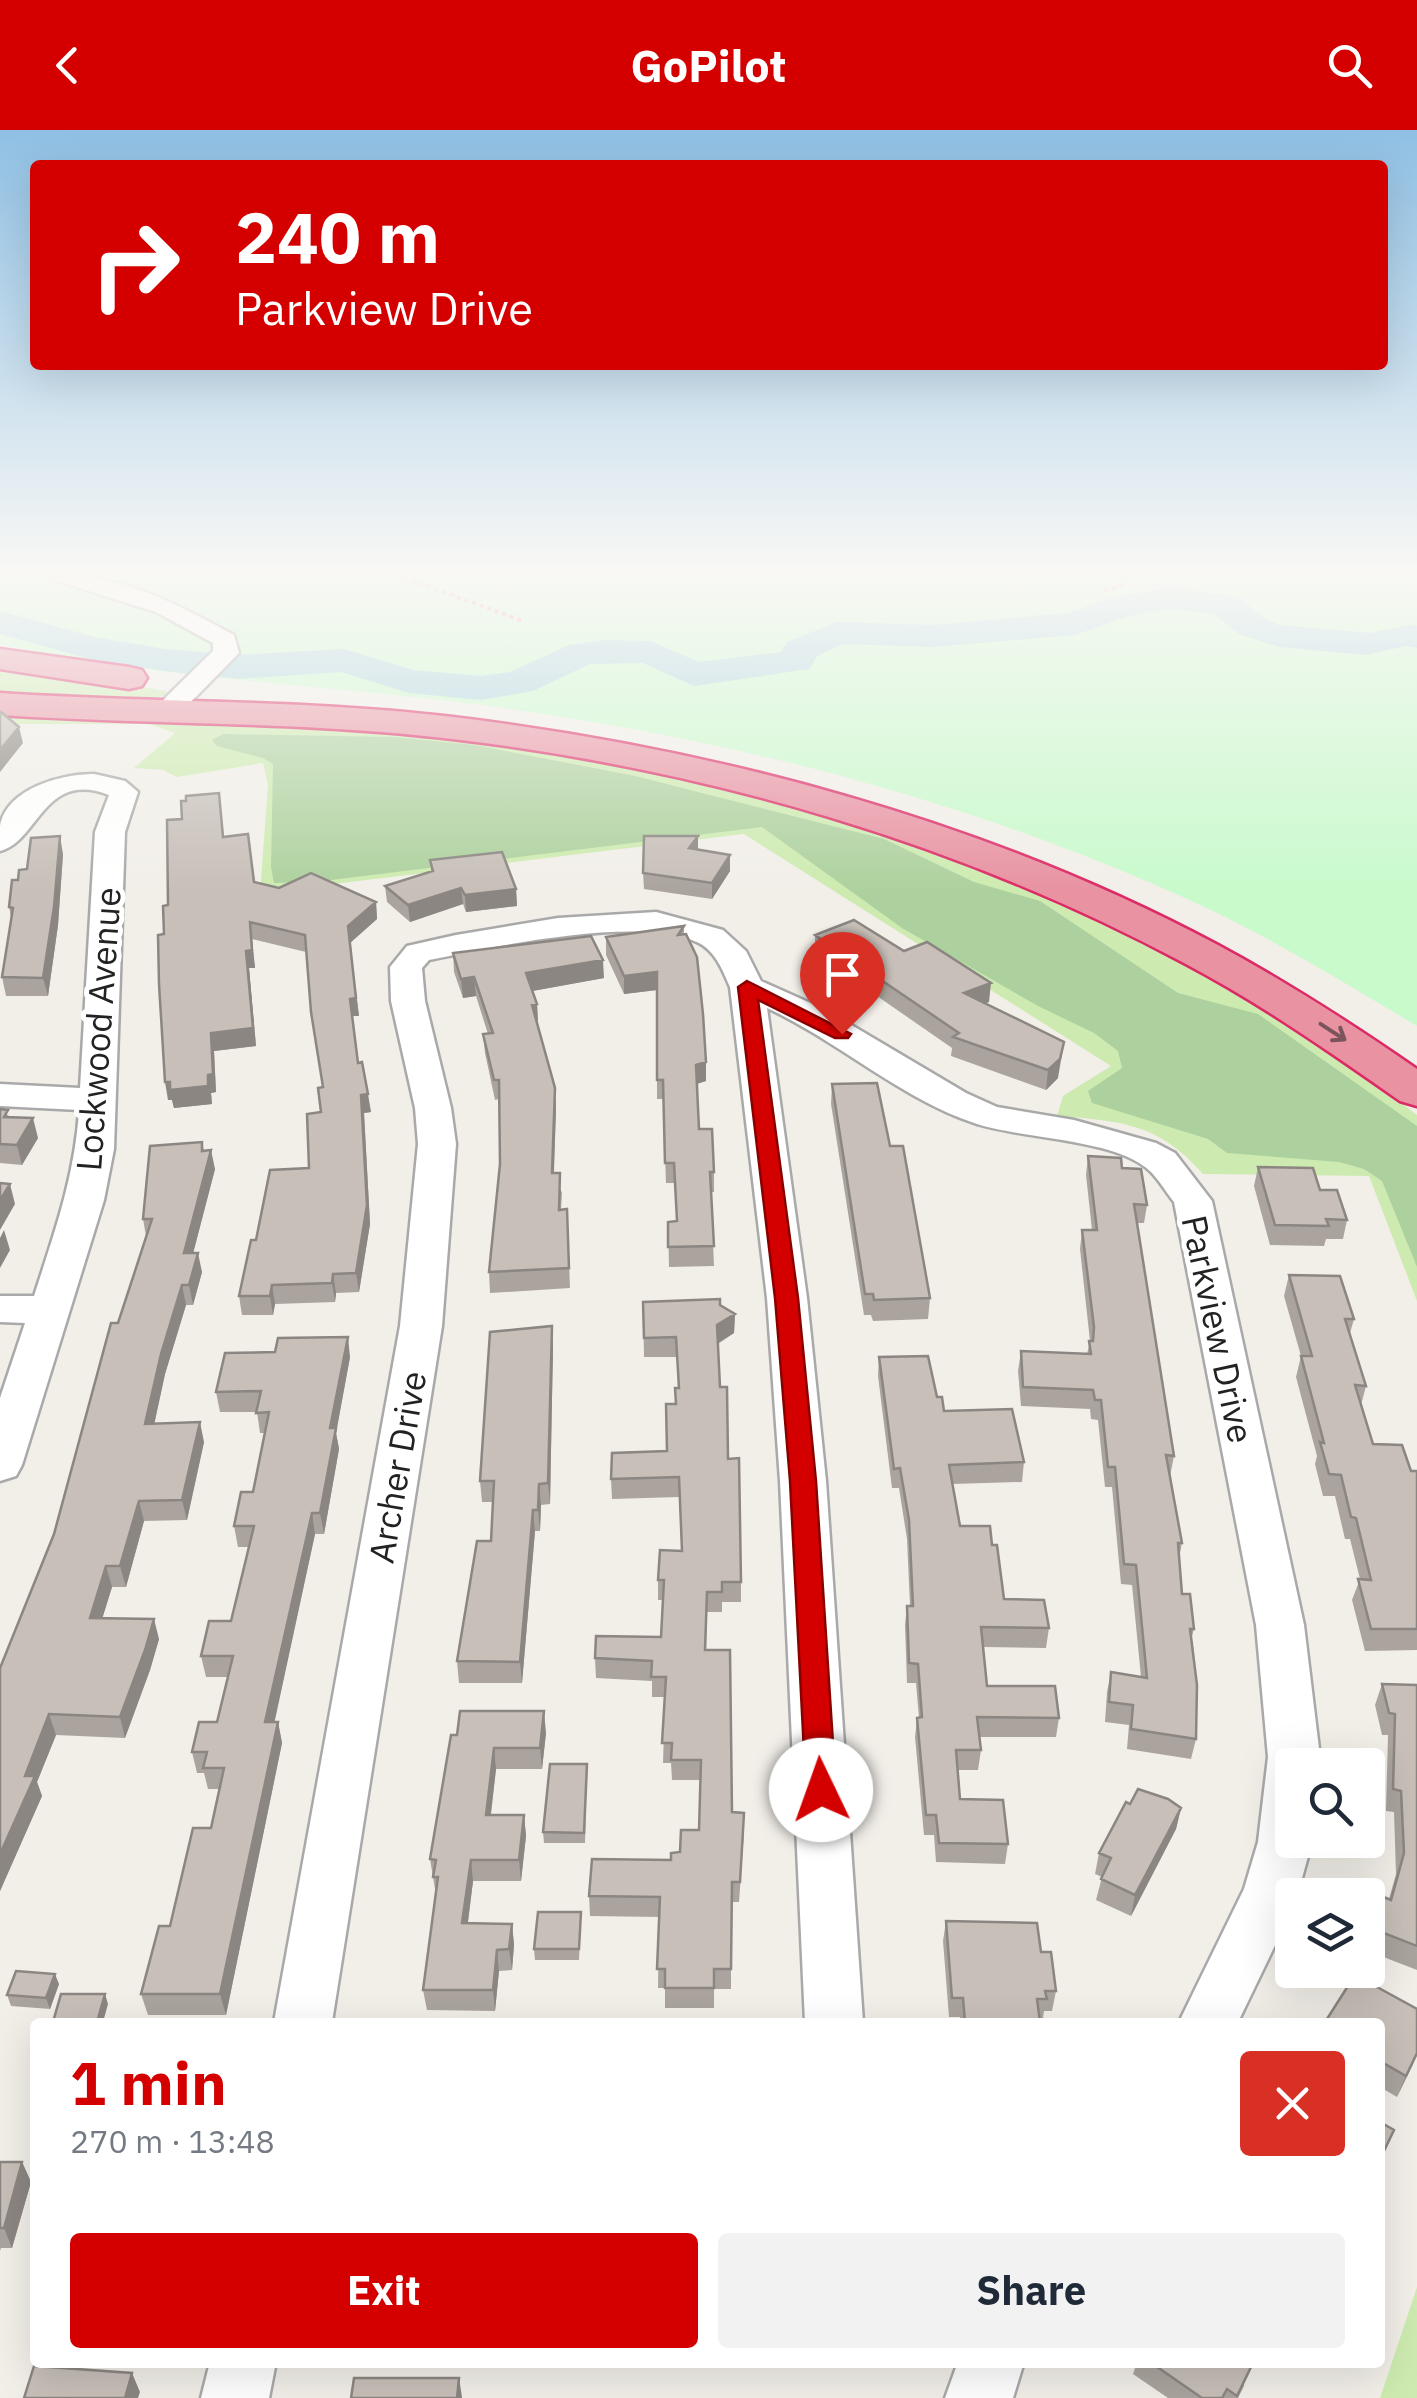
<!DOCTYPE html>
<html lang="en">
<head>
<meta charset="utf-8">
<style>
	body { margin:0; font-family:"IBM Plex Sans",sans-serif; background:#f2f2f3; color:#1f2937; height:100vh; display:flex; flex-direction:column; font-size:38px; white-space:nowrap }
	* { box-sizing:border-box; margin:0 }
	p { font-size:32px; color:#747a83 }
	.icon { flex:none; width:55px; height:55px; fill:none; stroke:currentColor; stroke-width:2; stroke-linecap:round; stroke-linejoin:round }
	.map { position:relative; flex:1; overflow:hidden }
	.drawer { position:absolute; left:30px; top:1888px; width:1355px; height:350px; display:flex; flex-direction:column; background:#fff; border-radius:10px; box-shadow:0 10px 40px #0002 }
	.drawer>* { flex:none }
	.banner { position:absolute; left:30px; top:30px; width:1358px; height:210px; border-radius:10px; box-shadow:0 10px 40px #0002; background:#d40000; color:#fff; overflow:hidden }
	.tools { position:absolute; left:1275px; top:1618px; display:grid; gap:20px }
	.tools a { display:grid; place-items:center; width:110px; height:110px; border-radius:10px; background:#fff; box-shadow:0 10px 40px #0002; font-size:50px }
	.pin { position:absolute; display:grid; place-items:center; width:85px; height:85px; color:#fff; margin:-102px -42px; border-radius:50% 50% 50% 0; rotate:-45deg; box-shadow:0 0 10px #0007 }
	.pin .icon { rotate:45deg }
	.me { position:absolute; width:110px; margin:-55px; rotate:357deg; stroke-linejoin:round; filter:drop-shadow(0 0 8px #0008) }
	.turn { display:flex; align-items:center; gap:35px; height:210px; padding:0 40px; font-size:45px }
	.turn .icon { width:130px; height:130px; stroke-width:2.5 }
	.turn b { display:block; font-size:70px; line-height:85px }
	.round { display:grid; place-items:center; flex:none; width:105px; height:105px; border-radius:10px; background:#f2f2f3 }
	.overview { display:flex; align-items:center; justify-content:space-between; height:170px; padding:0 40px }
	h1 { font-size:60px; font-weight:700; line-height:75px; color:#d40000 }
	.button { display:flex; gap:20px; margin-top:auto; padding:20px 40px }
	.button a { flex:1; height:115px; border-radius:10px; background:#d40000; color:#fff; font-size:40px; font-weight:700; line-height:115px; text-align:center }
	.button a+a { background:#f2f2f3; color:#1f2937 }
	header { display:flex; justify-content:space-between; align-items:center; height:130px; padding:0 40px; background:#d40000; color:#fff; font-size:45px; font-weight:700 }
	.map>svg:first-child { display:block }
	.grass { fill:#cdebb0 }
	.forest { fill:#add19e }
	.park { fill:#c8facc }
	.water { fill:#aad3df }
	.lines { fill:none; stroke-linecap:round; stroke-linejoin:round }
	.river { fill:#aad3df; fill-rule:evenodd }
	.minor-casing { stroke:#a9a9a9; stroke-width:5 }
	.highway-casing { stroke:#dc2a67; stroke-width:5 }
	.path { stroke:#fa8072; stroke-width:4; stroke-dasharray:4 4; stroke-linecap:butt }
	.minor { fill:#fff; fill-rule:evenodd }
	.highway { fill:#e892a2; fill-rule:evenodd }
	.wall { fill:#aba49e }
	.shaded-wall { fill:#8b8681 }
	.building { fill:#c7bfb8; stroke:#8b8681; stroke-width:2.5 }
	.oneway { stroke:#7b545c }
	.route { fill:#d40000; stroke:#8a0000; stroke-width:2.5 }
	.labels { text-anchor:middle; dominant-baseline:central; stroke-width:10; stroke-linejoin:round; paint-order:stroke }
	.street-label { font-size:35px; fill:#222; stroke:#fff }
</style>
</head>
<body>
<header><svg class="icon" aria-label="back" viewBox="0 0 24 24"><path d="M15 5l-7 7 7 7"/></svg>GoPilot<svg class="icon" aria-label="search" viewBox="0 0 24 24"><circle cx="10" cy="10" r="6"/><path d="M15 15l6 6"/></svg></header>
<div class="map">
<svg width="1417" height="2268" viewBox="0 0 1417 2268">
	<rect width="100%" height="100%" fill="#f2efe9"/>
	<path class="grass" d="M0 534 166 561 167 564 153 570 0 566Z
		M0 582 426 603 544 621 710 655 823 686 921 717 1083 779 1224 849 1338 923 1417 985V1171L1369 1046 1203 1044C1159 993 1120 991 1057 986L1063 966 1111 936 744 704 260 763 268 655 263 633 177 647 163 640 134 638 175 603 149 594H0Z
		M1417 2157V2268H1380Z"/>
	<path class="forest" d="M223 604 394 607 475 615 635 646 884 709 974 752 1040 771 1178 863 1258 884 1417 996V1137L1382 1051 1364 1039 1339 1032 1227 1023 1208 1009 1092 973 1088 961 1122 938 1118 921 1094 903 1038 876 902 798 762 697 315 752 274 753 271 737 273 634 263 628 217 616 212 610Z"/>
	<path class="park" d="M0 445H1417V896C1350 856 1283 815 1213 781 993 677 750 613 510 579 341 555 167 551 0 514Z"/>
	<path class="water" d="M0 490C52 511 109 517 164 526 178 528 189 521 203 527L184 542 163 534 0 497Z
		M325 525 371 532 388 546 339 532 228 539 237 530Z"/>
	<g class="lines">
		<path class="river" d="M1170 457 1238 467 1265 489 1280 495 1370 503 1412 494 1417 496V518L1406 516 1365 525 1279 517 1239 504 1214 484 1170 479 1129 486 1075 505 933 517 843 514 817 526 809 539 694 556 643 533 590 534 533 561 481 570 409 563 341 542 238 549 165 541 90 529 0 504V481L94 507 165 519 238 525 344 519 413 540 481 546 510 542 569 515 605 510 650 511 699 532 781 522 787 512 837 492 933 495 1069 483 1107 469Z"/>
		<defs>
			<path id="minor" d="M51 445C116 441 179 475 234 505L239 523 175 588H157L153 582 157 576 213 521V513L156 482 55 450Z
				M94 644 125 651 138 662 125 702 114 1019 104 1070 22 1335 16 1346 0 1351V1268L25 1193 0 1192V1166H34C54 1104 75 1046 79 980L0 976V954L80 958 95 702 109 665C44 639 38 712 0 721 0 713 0 704 0 696 7 658 62 644 94 644Z
				M656 782 723 800 746 821 761 851 826 880 966 963 997 977 1074 990 1156 1013 1175 1023 1212 1071 1304 1495 1320 1627 1319 1635H1292V1710L1312 1712 1299 1759 1292 1765 1291 1782 1238 1892H1179L1244 1759 1258 1712 1268 1627 1256 1495 1174 1072C1166 1062 1159 1050 1151 1042 1118 1008 1019 1009 974 993 900 968 838 911 767 878L807 1168 826 1351 863 1892H805L780 1351 767 1168 730 857C723 841 716 822 699 813 642 784 493 817 429 830L422 838 425 871 451 978 456 1014 442 1196 332 1892H274L400 1196 418 1014 415 978 391 871 390 837 407 816 456 805 558 788Z
				M210 2232H276L269 2268H201Z
				M958 2232H1024L1013 2268H945Z"/>
			<path id="highway" d="M0 519 129 537 142 540 147 548 142 556 129 559 0 539Z
				M0 563C151 573 303 569 453 587 716 619 984 690 1218 815 1287 852 1352 894 1417 939V976L1400 971C1330 922 1260 873 1184 833 958 712 706 639 452 609 302 591 150 595 0 585Z"/>
		</defs>
		<use href="#minor" class="minor-casing"/>
		<use href="#highway" class="highway-casing"/>
		<path class="path" d="M397 445 523 491
			M1104 460 1119 457 1130 445"/>
		<use href="#minor" class="minor"/>
		<use href="#highway" class="highway"/>
	</g>
	<path class="wall" d="M221 679 224 707 255 752 279 758 376 772 377 789 350 813 359 886H352L358 933 371 982 364 983 370 1094 359 1162 336 1163 335 1172 275 1174 273 1185H242L239 1166 256 1110 309 1038 321 982 323 958 306 822 252 809 255 838H249L256 916 214 921 216 962 211 963 212 974 174 978 172 970H168L164 804 182 689Z
		M698 706V720L730 741 712 769 644 759 643 743Z
		M63 724 58 795 48 866H6L2 847 11 787 9 777 18 750 27 739Z
		M430 730 516 759 517 776 466 782 463 774 410 792 387 772 385 756 431 741Z
		M684 796V805L706 932V951L697 954 699 999 714 1042V1062H711L714 1136 669 1137 668 1092H677L675 1053H666L663 969H657V860L624 864 606 825V807Z
		M815 805 989 872 985 873 1058 948 1046 960 951 926 952 918 815 823Z
		M453 823 604 848 532 861 537 874 538 893H537L555 958 556 978 554 1043 562 1063 561 1080 567 1079 570 1158 490 1163 489 1142 500 1034 499 969 495 970 485 923 483 904H488L476 866 463 868 454 842Z
		M832 954 890 1016 930 1168 928 1189 873 1191 871 1185H864L831 974Z
		M0 979 38 1008 22 1035 0 1033Z
		M202 1012 204 1021 215 1039 193 1123 202 1142 193 1175H186L165 1244 154 1294 204 1312 187 1390 144 1391 126 1457H112L102 1488 159 1509 150 1540 125 1608 56 1605 37 1652 42 1666 0 1761V1538L54 1404 118 1193 146 1106 143 1089Z
		M1088 1026 1122 1038 1147 1075 1144 1093H1137L1174 1326 1170 1346 1182 1413 1179 1428 1182 1464 1194 1499 1191 1510 1196 1609 1191 1629 1127 1619 1129 1595 1105 1592 1107 1562 1111 1542 1141 1547 1132 1455 1121 1454 1112 1357H1105L1098 1290 1091 1289 1090 1279 1021 1276 1018 1241 1021 1221 1087 1224 1090 1211 1080 1119 1082 1100H1092L1086 1045Z
		M1258 1037 1320 1060 1347 1090 1343 1109H1326L1324 1116 1270 1115 1254 1056Z
		M1289 1145 1354 1189 1350 1203 1366 1256 1361 1275 1373 1314 1411 1341H1417V1520L1365 1521 1352 1470 1360 1449 1350 1409H1345L1335 1366H1323L1315 1334 1317 1326 1296 1247 1301 1226 1284 1166Z
		M643 1172 720 1175 735 1184 734 1203 718 1214 720 1257 741 1452V1472H722V1482H707L706 1520 732 1682 744 1703 739 1772H731V1859H714V1878H665V1858H658L659 1787 590 1786 589 1766 671 1730 680 1722 699 1700 701 1650H672L671 1633H663L665 1567H652V1551L596 1548 595 1528 661 1507 663 1470H658V1450L682 1421 679 1367 612 1369 611 1349 667 1321 678 1258 677 1227H644Z
		M553 1216 550 1374 541 1375 540 1401H535L522 1553H459L457 1531 491 1411 493 1372H482L480 1351Z
		M275 1222 350 1227 336 1303 339 1319 324 1404H315L274 1592H278L282 1613 226 1885H148L141 1864 211 1698 220 1659H208L204 1643H197L192 1622 217 1592 228 1547H206L201 1526 231 1491 249 1417H238L234 1396 253 1362 265 1303H260L257 1282H220L216 1262Z
		M879 1227 937 1267 944 1281 1024 1332 1022 1352 952 1354 960 1396 992 1415 1004 1469 1049 1498 1046 1518 983 1517 987 1556 1059 1588 1056 1607H979L981 1620 978 1640H957L960 1669 1008 1714 1005 1734 936 1732 934 1705H924L915 1607 917 1588H919L916 1553H907L905 1495 907 1476H910L907 1409 899 1358H892L878 1246Z
		M1382 1554 1417 1555V1840L1368 1821V1806L1381 1766 1389 1769 1396 1744 1394 1682 1386 1681 1388 1605H1382L1375 1575Z
		M546 1603 542 1639H496L491 1685H524L526 1706 521 1751H473L468 1793 512 1794 514 1815 512 1840 499 1841 495 1881 427 1880 423 1860 436 1765 430 1729 451 1605Z
		M587 1634 585 1713H544L543 1702Z
		M1130 1674 1181 1678 1176 1699 1131 1786 1096 1770 1102 1747 1095 1744 1099 1723Z
		M581 1782 579 1830H535L534 1819Z
		M946 1791 1041 1822 1056 1861 1052 1881H1044L1043 1888H1040L1041 1892H961L960 1887H949L943 1811Z
		M59 1854 50 1879 11 1876 7 1865Z
		M1417 1879V1925L1397 1967 1380 1957V1892Z
		M0 2032H22L31 2052 12 2118H1L0 2121Z
		M1137 2232H1245L1244 2256 1238 2268H1168L1133 2244Z"/>
	<path class="shaded-wall" d="M19 597 23 613 0 642V620Z
		M60 706 63 724 58 795 48 866 43 848Z
		M698 706V721L689 718Z
		M730 725V741L712 769V753Z
		M461 758 463 774 410 792 408 775Z
		M516 759 517 776 466 782 465 765Z
		M376 772 377 789 350 813 359 886H352L350 869 348 796Z
		M250 792 255 838H249L256 916 214 921 216 962 211 963 212 974 174 978 172 970H168L165 952 208 945 211 903 246 821Z
		M603 830 604 848 527 862 526 843Z
		M657 842V860L624 864V846Z
		M474 847 476 866 463 868 461 849Z
		M991 853 989 872 963 882 964 863Z
		M537 874 538 893 533 894 532 875Z
		M1064 912 1058 948 1046 960 1048 940Z
		M706 932V951L696 954V935Z
		M555 958 556 978 553 1063 552 1043Z
		M368 964 371 982 364 983 370 1094 359 1162 356 1143 361 965Z
		M33 988 38 1008 22 1035 17 1015Z
		M211 1020 215 1039 188 1143 184 1123Z
		M10 1054 15 1074 0 1100V1070Z
		M4 1100 10 1120 0 1138V1108Z
		M198 1123 202 1142 193 1175 189 1155Z
		M333 1144 336 1163 335 1172 332 1153Z
		M182 1155 186 1175 165 1244 150 1314 145 1294 161 1224Z
		M272 1155 275 1174 273 1185 270 1166Z
		M735 1184 734 1203 716 1214 717 1195Z
		M552 1196 553 1216 550 1374 548 1353Z
		M348 1207 350 1227 336 1303 339 1319 324 1404 320 1383 330 1298Z
		M200 1292 204 1312 187 1390 182 1370Z
		M539 1354 541 1375 540 1401 538 1380Z
		M139 1371 144 1391 126 1457 120 1436Z
		M533 1380 535 1401 522 1553 520 1532Z
		M312 1383 315 1404 270 1613 265 1592Z
		M106 1436 112 1457 96 1509 90 1488Z
		M154 1489 159 1509 150 1540 125 1608 120 1587Z
		M544 1581 546 1603 542 1639 540 1618Z
		M49 1584 56 1605 37 1652 42 1666 0 1761V1724L25 1646Z
		M278 1592 282 1613 226 1885 220 1864Z
		M494 1618 496 1639 488 1706 486 1685Z
		M1181 1678 1176 1699 1131 1786 1135 1765Z
		M524 1685 526 1706 521 1751 519 1730Z
		M471 1730 473 1751 465 1814 462 1793Z
		M512 1794 514 1815 512 1840 509 1819Z
		M497 1820 499 1841 495 1881 493 1860Z
		M55 1844 59 1854 50 1879 46 1868Z
		M105 1864 108 1874 103 1892H97Z
		M1417 1923 1413 1934 1397 1967 1406 1946Z
		M22 2032 31 2052 12 2118 4 2098Z
		M132 2243 140 2262 138 2268H125Z
		M459 2248 462 2267V2268H457Z"/>
	<path class="building" d="M1 582 19 597 0 620V583Z
		M219 663 223 707 248 704 254 752 279 758 311 743 376 772 348 796 356 868 350 869 358 933 362 932 368 964 361 965 367 1075 356 1143 333 1144 332 1153 272 1155 270 1166H239L251 1110H256L270 1040 309 1038 307 984 321 982 318 958 323 957 311 882 305 805 250 792 252 820 246 821 253 898 211 903 213 944 208 945V956L170 960V952H165L159 854 158 805 164 804 163 776 168 775 167 690 182 689 181 671H186V666Z
		M60 706 54 777 43 848 2 847 13 778 9 777 12 750H18L19 740 27 739 31 708Z
		M644 706H698L689 718 730 725 712 753 643 743Z
		M502 722 516 759 465 765 461 758 408 775 385 756 433 741 430 730Z
		M854 790 904 821 927 812 991 853 964 863 1064 912 1060 929 1048 940 953 907 959 903 815 805Z
		M684 796 678 805 686 804 697 827 703 884 706 932 696 935 699 999H712L714 1042H710L714 1116 668 1117V1092L677 1091 674 1033H665L663 950H657V842L624 846 606 807Z
		M591 806 603 830 526 843 537 874 532 875 555 958 552 1043H560L559 1080 567 1079 569 1138 489 1142 500 1034 499 950H494L483 904 493 903 474 847 461 849 453 823Z
		M877 953 890 1016H903L930 1168 874 1170 873 1164H865L832 954Z
		M0 979 8 980 4 987 33 988 17 1015 0 1014Z
		M202 1012V1021L211 1020 184 1123H198L189 1155H182L161 1224 145 1294 200 1292 182 1370 139 1371 120 1436H106L90 1488 154 1489 145 1520 120 1587 49 1584 25 1646H35L0 1724V1538L54 1404 111 1193H118L152 1089H143L150 1016Z
		M1088 1026 1121 1028 1122 1038 1141 1039 1147 1075 1134 1074 1174 1326 1166 1325 1182 1413H1178L1182 1464H1190L1194 1499H1190L1197 1555 1196 1609 1131 1599 1133 1575 1109 1572 1111 1542 1147 1548 1136 1435 1124 1434 1115 1337H1108L1101 1270H1095L1093 1260 1023 1257 1021 1221 1091 1224 1089 1211H1093L1094 1197 1082 1100H1097Z
		M1258 1037 1313 1038 1320 1060H1337L1347 1090 1326 1089 1329 1096 1275 1095Z
		M0 1053 10 1054 0 1070Z
		M1289 1145 1340 1146 1354 1189H1345L1366 1256 1355 1255 1373 1314 1402 1315 1411 1341H1417V1499H1371L1358 1449 1371 1450 1356 1388 1351 1387 1341 1345 1329 1344 1320 1312 1324 1313 1301 1226H1312Z
		M720 1169V1175L735 1184 717 1195 720 1257H727L728 1329 739 1328 741 1452H722V1462H707L705 1520H730L732 1682 744 1683 740 1752H732L731 1839H714V1858H665V1839H657L660 1767 589 1766 592 1729 671 1730V1723L680 1722 681 1700H699L701 1630H671L672 1613H662L666 1547H651L652 1531 595 1528 596 1506 661 1507 664 1450H658L660 1420 682 1421 679 1347 611 1349 612 1323 667 1321 666 1274H676L675 1258H679L676 1207 644 1208 643 1172Z
		M552 1196 548 1353 539 1354 538 1380H533L520 1532 457 1531 477 1411H491L494 1351H480L490 1202Z
		M348 1207 330 1298H336L320 1383H312L265 1592H278L220 1864H141L159 1796H170L193 1698H211L224 1638H203L207 1622H192L199 1592H217L233 1526H201L209 1491H231L254 1396H234L241 1362H253L269 1282 256 1283 261 1261 216 1262 225 1223 275 1222 278 1208Z
		M928 1226 937 1267H942L944 1281 1012 1279 1024 1332 949 1335 960 1396H990L992 1415H997L1004 1469 1044 1470 1049 1498 981 1497 987 1556H1055L1059 1588 977 1587 981 1620H956L960 1669 1003 1670 1008 1714 939 1713 936 1685H926L917 1588 922 1587 918 1534 909 1533 907 1476H913L909 1390 900 1338 894 1339 879 1227Z
		M1382 1554 1417 1555V1816L1371 1798 1381 1766 1391 1770 1404 1723 1401 1661 1393 1659 1395 1584 1389 1583Z
		M460 1581H544L540 1618H494L486 1685H524L519 1730H471L462 1793 512 1794 509 1819 497 1820 493 1860H423L438 1747H433L436 1730 430 1729 451 1605H457Z
		M550 1634H587L584 1703 543 1702Z
		M1138 1659 1168 1669 1181 1678 1135 1765 1101 1749 1111 1728 1099 1723 1126 1672 1130 1674Z
		M538 1782H581L579 1819H534Z
		M946 1791 1037 1793 1041 1822H1051L1056 1861H1045L1047 1869H1037L1040 1892H965L963 1868H952Z
		M16 1841 55 1844 46 1868 7 1865Z
		M1355 1845 1417 1879V1923L1406 1946 1380 1931V1892H1325Z
		M61 1864H105L97 1892H53Z
		M1380 1992 1394 2000 1383 2023 1380 2022Z
		M0 2032H22L4 2098H0Z
		M1150 2232H1245L1251 2237 1237 2266 1227 2259 1222 2268H1202Z
		M34 2236 132 2243 125 2268H24Z
		M354 2248H459L457 2268H351Z"/>
	<defs><path id="oneway-shaft" d="M-6 0H5M1.5-3L5.5 0L1.5 3" fill="none" stroke-width="1.6" stroke-linecap="round" stroke-linejoin="round" transform="scale(2.5)"/></defs>
	<use class="oneway" href="#oneway-shaft" transform="translate(1333 902) rotate(33)"/>
	<linearGradient id="sky" x2="0" y2="1"><stop stop-color="#8fc0e4"/><stop offset="0.58" stop-color="#f9f8f5"/><stop offset="1" stop-color="#f9f8f5" stop-opacity="0"/></linearGradient>
	<rect width="1417" height="762" fill="url(#sky)"/>
	<path class="route" d="M747 851 851 904 848 908H835L758 870 798 1168 816 1351 836 1660 831 1669 821 1673 810 1669 806 1660 790 1351 775 1168 738 857Z"/>
	<g class="labels">
		<g class="street-label">
			<text transform="translate(98 899) rotate(-86)">Lockwood Avenue</text>
			<text transform="translate(1218 1199) rotate(78)">Parkview Drive</text>
			<text transform="translate(397 1337) rotate(-80)">Archer Drive</text>
		</g>
	</g>
</svg>
<div class="tools">
<a><svg class="icon" aria-label="search" viewBox="0 0 24 24"><circle cx="10" cy="10" r="6"/><path d="M15 15l6 6"/></svg></a>
<a><svg class="icon" aria-label="layers" viewBox="0 0 24 24"><path d="M12 4l9 5-9 5-9-5zM3 14l9 5 9-5"/></svg></a>
</div>
<div class="pin" style="left:842px;top:904px;background:#d93025"><svg class="icon" aria-label="arrive" viewBox="0 0 24 24"><path d="M6 21V4h12l-3 4 3 4H6"/></svg></div>
<svg class="me" style="left:821px;top:1660px" viewBox="-20 -20 40 40"><circle r="19" fill="#fff"/><path d="M0-13L10 11 0 6-10 11z" fill="#d40000"/></svg>
<div class="banner">
<div class="turn"><svg class="icon" aria-label="right" viewBox="0 0 24 24"><path d="M7 20v-9h11M14 6l5 5-5 5"/></svg><div><b>240 m</b>Parkview Drive</div></div>
</div>
<section class="drawer">
<div class="overview"><div><h1>1 min</h1><p>270 m · 13:48</p></div><a class="round" style="background:#d93025;color:#fff"><svg class="icon" aria-label="close" viewBox="0 0 24 24"><path d="M6 6l12 12M18 6L6 18"/></svg></a></div>
<div class="button"><a>Exit</a><a>Share</a></div>
</section>
</div>
</body>
</html>
